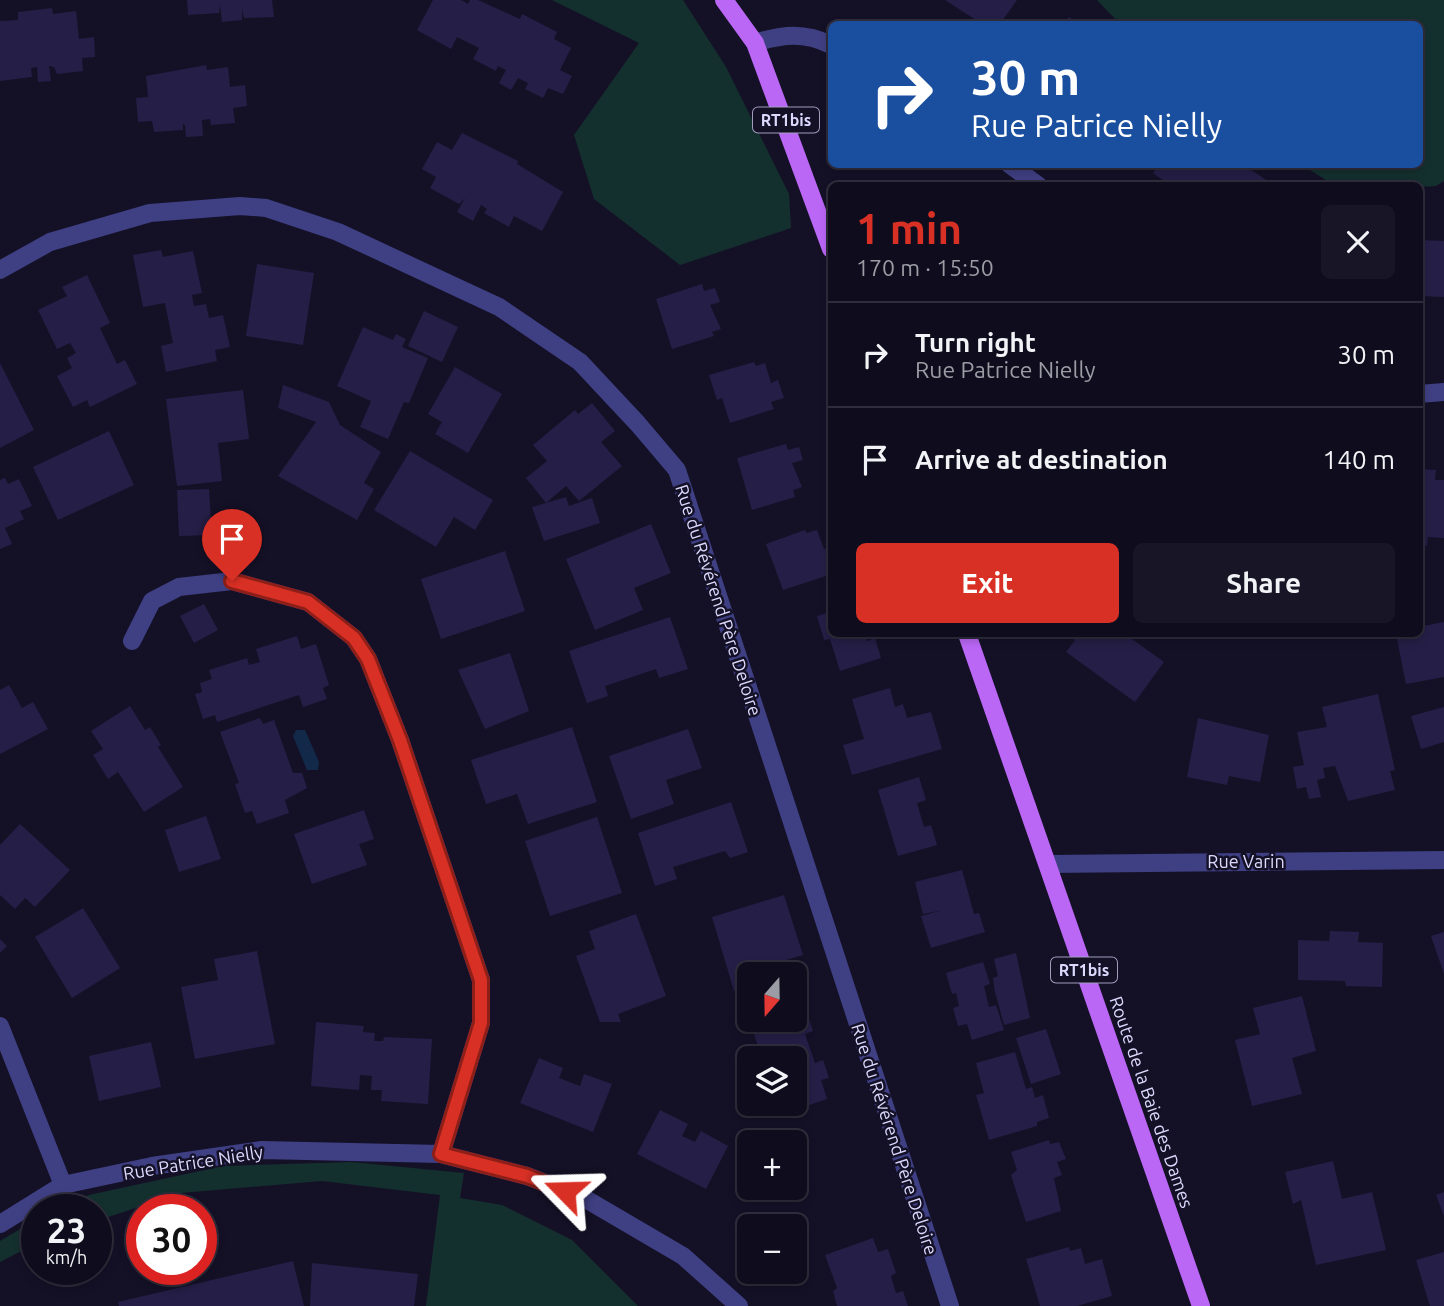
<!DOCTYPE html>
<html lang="en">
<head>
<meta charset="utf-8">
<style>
	body { margin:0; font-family:Ubuntu,sans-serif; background:#181626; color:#f1f3f6; height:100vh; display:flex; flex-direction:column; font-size:26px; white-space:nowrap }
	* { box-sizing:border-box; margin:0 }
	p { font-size:23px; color:#9b9ca4 }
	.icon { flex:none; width:38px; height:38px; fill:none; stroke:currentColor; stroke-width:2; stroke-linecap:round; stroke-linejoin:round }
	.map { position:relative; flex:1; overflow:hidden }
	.sheet { position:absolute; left:828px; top:182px; width:595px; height:455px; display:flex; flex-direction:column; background:#0f0d1d; border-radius:10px; box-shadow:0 4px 10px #0003,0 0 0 2px #2f2d3b }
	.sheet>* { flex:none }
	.banner { position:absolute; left:828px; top:21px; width:595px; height:147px; border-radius:10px; box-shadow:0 4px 10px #0003,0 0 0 2px #2f2d3b; background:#1a4fa0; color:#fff; overflow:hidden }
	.needle { width:46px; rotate:200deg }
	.tools { position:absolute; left:737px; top:962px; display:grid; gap:14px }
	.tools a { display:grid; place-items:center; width:70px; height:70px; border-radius:10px; background:#0f0d1d; box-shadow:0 4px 10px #0003,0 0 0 2px #2f2d3b; font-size:35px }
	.speed { position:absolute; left:21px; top:1194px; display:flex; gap:14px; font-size:35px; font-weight:700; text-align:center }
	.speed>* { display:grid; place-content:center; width:91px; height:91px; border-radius:50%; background:#0f0d1d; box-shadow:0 4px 10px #0003,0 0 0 2px #2f2d3b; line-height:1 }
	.speed small { font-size:18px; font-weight:400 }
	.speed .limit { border:10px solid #d22; background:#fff; color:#111 }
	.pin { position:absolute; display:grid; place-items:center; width:60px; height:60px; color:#fff; margin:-72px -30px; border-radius:50% 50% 50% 0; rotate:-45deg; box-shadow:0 0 7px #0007 }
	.pin .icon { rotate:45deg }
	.me { position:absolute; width:77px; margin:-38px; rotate:292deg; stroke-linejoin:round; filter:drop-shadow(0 0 5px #0008) }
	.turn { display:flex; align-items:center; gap:24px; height:147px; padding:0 28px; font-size:32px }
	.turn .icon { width:91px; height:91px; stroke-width:2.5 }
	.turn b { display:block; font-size:49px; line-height:60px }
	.round { display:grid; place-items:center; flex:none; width:74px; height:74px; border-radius:10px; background:#181626 }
	.overview { display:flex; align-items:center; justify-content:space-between; height:119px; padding:0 28px }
	h1 { font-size:42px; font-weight:700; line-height:52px; color:#d93025 }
	.cta { display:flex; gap:14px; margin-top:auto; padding:14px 28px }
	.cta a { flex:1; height:80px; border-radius:10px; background:#d93025; color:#fff; font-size:28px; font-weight:700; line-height:80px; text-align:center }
	.cta a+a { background:#181626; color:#f1f3f6 }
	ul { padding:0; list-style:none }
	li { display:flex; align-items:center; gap:21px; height:105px; padding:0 28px; border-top:2px solid #2f2d3b }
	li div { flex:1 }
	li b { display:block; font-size:26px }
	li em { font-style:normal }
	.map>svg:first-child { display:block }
	.green { fill:#14302e }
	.water { fill:#12294a }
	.building { fill:#251e46 }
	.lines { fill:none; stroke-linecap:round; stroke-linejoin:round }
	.minor { stroke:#3f3f83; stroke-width:18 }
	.primary { stroke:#ba67f6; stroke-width:18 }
	.route-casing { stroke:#8d1f18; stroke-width:18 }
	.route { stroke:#d93025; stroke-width:12 }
	.labels { text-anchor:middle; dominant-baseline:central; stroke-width:5; stroke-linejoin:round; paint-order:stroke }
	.shield { fill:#141127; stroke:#a09dbd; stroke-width:2 }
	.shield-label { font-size:16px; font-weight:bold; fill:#dcd9fd }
	.street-label { font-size:18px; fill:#dcd9fd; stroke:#141127 }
</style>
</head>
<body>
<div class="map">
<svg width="1444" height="1306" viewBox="0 0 1444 1306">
	<rect width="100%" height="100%" fill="#141127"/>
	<path class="green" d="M552 0H683L726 67 789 194 791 228 680 265 594 199 574 135 639 43Z
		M1097 0H1444V181L1436 186 1419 187 1334 185 1302 165 1419 164V24H1120Z
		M351 1162 464 1173 460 1198 502 1205 572 1240 638 1306H426L440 1195 322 1181 181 1193 96 1221V1209H58L89 1195 223 1166Z
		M37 1219V1243L0 1262V1241Z"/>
	<path class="water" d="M296 730H305L319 762 318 770H307L293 736Z"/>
	<path class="building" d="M187 0H272L274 17 244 18 242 9V20L222 22 220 5 219 13 188 15Z
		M433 0H461L468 4 470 0H478L520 19 522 14 557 32 554 39 571 48 560 70 572 76 563 94 548 88 543 98 525 89 528 83 518 78 511 90 499 83 506 70 498 66 496 71 473 59 479 48 457 37 451 49 417 30Z
		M945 0H1017L1000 24H982Z
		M52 8 53 14 76 11 79 39 94 37 95 57 82 58 83 71 57 74 54 67 49 66 51 81 38 82 37 67 31 68 32 77 0 81V21L18 20V12Z
		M1069 17 1079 24H1063Z
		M206 65 207 70 228 67 230 87 245 85 247 106 233 108 235 123 211 125 210 119 202 120 203 136 186 137 185 125 183 124V130L154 132 152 121 138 122 136 98 148 97 146 76Z
		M462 133 518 161 517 164 563 192 542 231 514 216 509 227 484 213 487 209 481 205 473 221 457 212 465 198 459 204 430 188 436 177 422 169 437 142 452 150Z
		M1159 164H1243L1266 180 1263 186H1171L1153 173Z
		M1419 240 1444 241V297L1419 296Z
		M161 250 163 257 193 251 202 293 192 295 194 306 206 304 209 318 223 315 230 347 215 350 217 361 166 372 161 346 173 343 165 303 143 307 133 255Z
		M257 264 314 273 303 345 246 336Z
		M87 275 110 323 100 328 117 364 125 360 137 384 90 407 87 400 73 407 57 376 72 368 67 358 76 353 70 343 57 349 38 310 67 296 62 287Z
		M702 284 704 291 715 288 720 302 710 305 721 329 712 332 714 336 672 349 656 299Z
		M424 311 458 327 442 362 408 346Z
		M363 327 393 340 396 334 406 339 402 347 428 358 409 403 404 402 388 439 360 427 371 401 337 386Z
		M754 362 756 366 765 363 771 383 778 380 784 398 771 402 774 409 730 423 722 398 717 400 709 375Z
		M0 363 34 430 0 448Z
		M455 367 502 394 468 453 435 434 442 422 428 414Z
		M283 385 329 402 340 425 381 452 364 483 374 489 357 520 278 476 316 422 278 408Z
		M243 390 249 439 218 443 222 481 177 486 166 399Z
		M592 403 615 431 601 442 622 466 579 501 566 486 546 503 566 497 569 506 592 498 600 523 544 541 532 507 546 503 526 478 547 461 533 445 575 410 578 414Z
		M109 431 134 485 58 520 33 467Z
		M786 444 788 450 799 447 803 460 792 463 802 487 793 490 795 497 752 510 737 458Z
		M410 451 493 500 475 530 454 517 436 547 374 510Z
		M1419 469 1436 470 1435 480H1444V538L1428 537 1427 546 1419 545Z
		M5 478 8 484 19 479 32 506 20 511 24 519 5 528 12 544 0 549V480Z
		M209 489 212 535 179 536 177 490Z
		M651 524 671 573 634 588 643 610 595 630 566 559Z
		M805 530 807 533 817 530 824 549 831 547V569L828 571 829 575 783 590 766 544Z
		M505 551 525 611 441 639 421 579Z
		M204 604 218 630 194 643 180 616Z
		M831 612V634H865L867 641 875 638 881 658 840 671 830 639 824 640 817 616Z
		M670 617 688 669 659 678 656 669 605 686 608 696 587 703 569 651Z
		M1444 622V677L1406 684 1396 634H1419V627Z
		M1066 634H1125L1164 662 1135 702 1066 652 1075 640Z
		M297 636 301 649 316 644 329 685 323 688 327 699 303 707 299 695 217 722 215 715 203 719 195 694 202 692 200 683 212 679 209 670 247 658 249 665 260 662 256 649Z
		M510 653 529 711 485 729 458 670Z
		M9 685 22 708 33 702 48 729 0 754V690Z
		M890 688 895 707 903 704 907 718 931 712 942 749 852 775 843 745 864 739 852 699Z
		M1378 694 1395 770 1390 771 1395 790 1348 801 1335 766 1323 768 1325 778 1317 780 1321 797 1309 799 1306 787 1297 789 1293 767 1304 765 1297 732 1327 727 1322 707Z
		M130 706 145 730 150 727 161 745 158 747 183 787 144 812 118 772 108 779 93 755 103 749 91 731Z
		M1444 707V742L1421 749 1411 716Z
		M260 718 263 724 274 720 293 773H302L307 788 285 800 289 813 257 824 252 811 245 813 235 784 239 783 220 732Z
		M1198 718 1269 735 1260 782 1229 776 1227 785 1187 777Z
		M572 727 597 802 528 824 517 794 486 804 471 760Z
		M688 729 702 768 666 780 674 804 631 819 609 756Z
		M919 777 926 800 917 803 924 827 931 825 937 845 898 856 878 790Z
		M731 802 748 852 730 858 725 851 673 867 677 879 655 886 638 833Z
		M364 810 374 839 359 844 367 865 312 884 294 834Z
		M206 816 221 859 179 872 165 830Z
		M597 817 622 893 550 916 525 841Z
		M20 824 70 870 35 907 25 898 15 909 0 895V845Z
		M962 870 974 914 979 913 985 932 931 948 921 916 939 911 923 914 915 882Z
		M784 895 803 955 780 962 784 975H749V987L734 991 712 917Z
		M83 908 120 968 72 998 35 937Z
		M636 914 666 996 618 1014 621 1022H600L576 956 595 949 589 931Z
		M1330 931 1359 932 1358 942 1383 943 1382 987 1346 986 1345 981 1298 980V940L1329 941Z
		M1444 932V974L1431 936Z
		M0 939 7 946 0 953Z
		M257 951 275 1044 195 1059 181 987 218 980 214 959Z
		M1016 953 1030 1018 1004 1025 995 992 993 978 998 976 994 959Z
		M983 962 990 984 984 986 989 1007 996 1005 1004 1030 972 1040 967 1024 958 1026 953 1008 959 1006 956 993 952 994 946 973Z
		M795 996 800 1012 806 1010 813 1031 805 1034 815 1063 823 1060 829 1078 821 1080 827 1099 783 1114 780 1104H794V1059H758L760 1052 749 1020H794Z
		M1302 996 1316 1051 1292 1058 1302 1094 1252 1106 1235 1040 1260 1034 1253 1008Z
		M316 1022 364 1026 363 1032 375 1033 374 1041H383L384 1037 432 1039 428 1104 381 1101 382 1090H371L372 1076 360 1075 359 1090 311 1086Z
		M1046 1029 1061 1074 1031 1084 1016 1038Z
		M151 1042 161 1087 99 1101 89 1056Z
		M1015 1052 1026 1089 1032 1087 1035 1098 1043 1095 1049 1118 1037 1122V1126L989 1140 976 1095 984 1093 976 1063Z
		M539 1058 563 1068 559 1078 580 1086 584 1074 612 1084 593 1132 520 1103Z
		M660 1110 688 1124 682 1136 695 1142 701 1131 728 1146 706 1189 637 1154Z
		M1049 1140 1050 1144 1059 1142 1066 1159 1057 1162 1062 1175 1054 1178 1061 1211 1026 1222 1011 1175 1017 1170 1011 1152Z
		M1333 1161 1342 1199 1372 1192 1386 1250 1316 1265 1301 1200 1293 1204 1285 1172Z
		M1444 1192V1216L1436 1195Z
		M873 1238 878 1252 888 1249 896 1273 891 1276 896 1293 903 1291 908 1306H837L833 1291 837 1288 825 1255Z
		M1069 1247 1070 1251 1081 1248 1085 1264 1102 1259 1112 1296 1077 1306H1040L1026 1259Z
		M1444 1252V1306H1430L1416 1260Z
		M293 1261 304 1306H119L118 1302Z
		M312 1263 418 1274 414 1306H310Z"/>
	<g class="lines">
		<path class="minor" d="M755 43C783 34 805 32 831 45
			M1009 164 1039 186
			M0 270 50 242 150 213 240 206 266 208 338 232 499 307 580 362 638 424 677 470 950 1306
			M1419 394 1444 392
			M132 641 152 601 179 587 232 581 308 602 354 638 368 659 400 740 481 980V1023L441 1154
			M1048 864 1444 860
			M0 1026 63 1185
			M0 1224 63 1185 152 1166 262 1150 441 1154 527 1176 584 1198 683 1256 739 1306"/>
		<path class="primary" d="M724 0 755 43 831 249
			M967 634 1201 1306"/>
	</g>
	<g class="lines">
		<defs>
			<path id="route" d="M232 581 308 602 354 638 368 659 400 740 481 980V1023L441 1154 527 1176 565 1191"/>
		</defs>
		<use href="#route" class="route-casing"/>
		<use href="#route" class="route"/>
	</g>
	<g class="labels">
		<g class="shield">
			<rect x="753" y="107.5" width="66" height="25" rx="5"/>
			<rect x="1051" y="957.5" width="66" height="25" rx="5"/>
		</g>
		<g class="shield-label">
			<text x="786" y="120">RT1bis</text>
			<text x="1084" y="970">RT1bis</text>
		</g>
		<g class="street-label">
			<text transform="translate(719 600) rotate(72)">Rue du Révérend Père Deloire</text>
			<text x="1246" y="861">Rue Varin</text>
			<text transform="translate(1152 1102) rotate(71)">Route de la Baie des Dames</text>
			<text transform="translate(895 1139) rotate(72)">Rue du Révérend Père Deloire</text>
			<text transform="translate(193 1162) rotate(-9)">Rue Patrice Nielly</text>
		</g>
	</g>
</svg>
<div class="tools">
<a><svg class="needle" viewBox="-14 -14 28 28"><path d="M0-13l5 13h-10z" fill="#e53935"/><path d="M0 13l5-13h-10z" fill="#9b9ca4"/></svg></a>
<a><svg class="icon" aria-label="layers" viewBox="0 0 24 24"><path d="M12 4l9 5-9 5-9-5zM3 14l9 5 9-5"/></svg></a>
<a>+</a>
<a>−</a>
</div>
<div class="speed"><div>23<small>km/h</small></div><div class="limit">30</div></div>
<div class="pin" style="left:232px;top:581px;background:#d93025"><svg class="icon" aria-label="arrive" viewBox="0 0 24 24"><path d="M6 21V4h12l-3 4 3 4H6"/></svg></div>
<svg class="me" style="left:565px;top:1191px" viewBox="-20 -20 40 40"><path d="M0-17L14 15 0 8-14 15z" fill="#d93025" stroke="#fff" stroke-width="4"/></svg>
<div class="banner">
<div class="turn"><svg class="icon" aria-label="right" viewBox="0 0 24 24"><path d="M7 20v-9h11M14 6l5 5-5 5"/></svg><div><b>30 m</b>Rue Patrice Nielly</div></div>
</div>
<section class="sheet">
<div class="overview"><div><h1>1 min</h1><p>170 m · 15:50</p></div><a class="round"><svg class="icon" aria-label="close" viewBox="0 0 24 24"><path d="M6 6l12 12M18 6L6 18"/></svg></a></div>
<ul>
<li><svg class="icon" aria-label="right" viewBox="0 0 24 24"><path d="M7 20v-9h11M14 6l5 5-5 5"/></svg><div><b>Turn right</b><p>Rue Patrice Nielly</p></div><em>30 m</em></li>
<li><svg class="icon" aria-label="arrive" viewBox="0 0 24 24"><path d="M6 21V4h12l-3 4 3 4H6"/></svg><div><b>Arrive at destination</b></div><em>140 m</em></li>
</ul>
<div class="cta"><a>Exit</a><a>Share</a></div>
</section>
</div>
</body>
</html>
